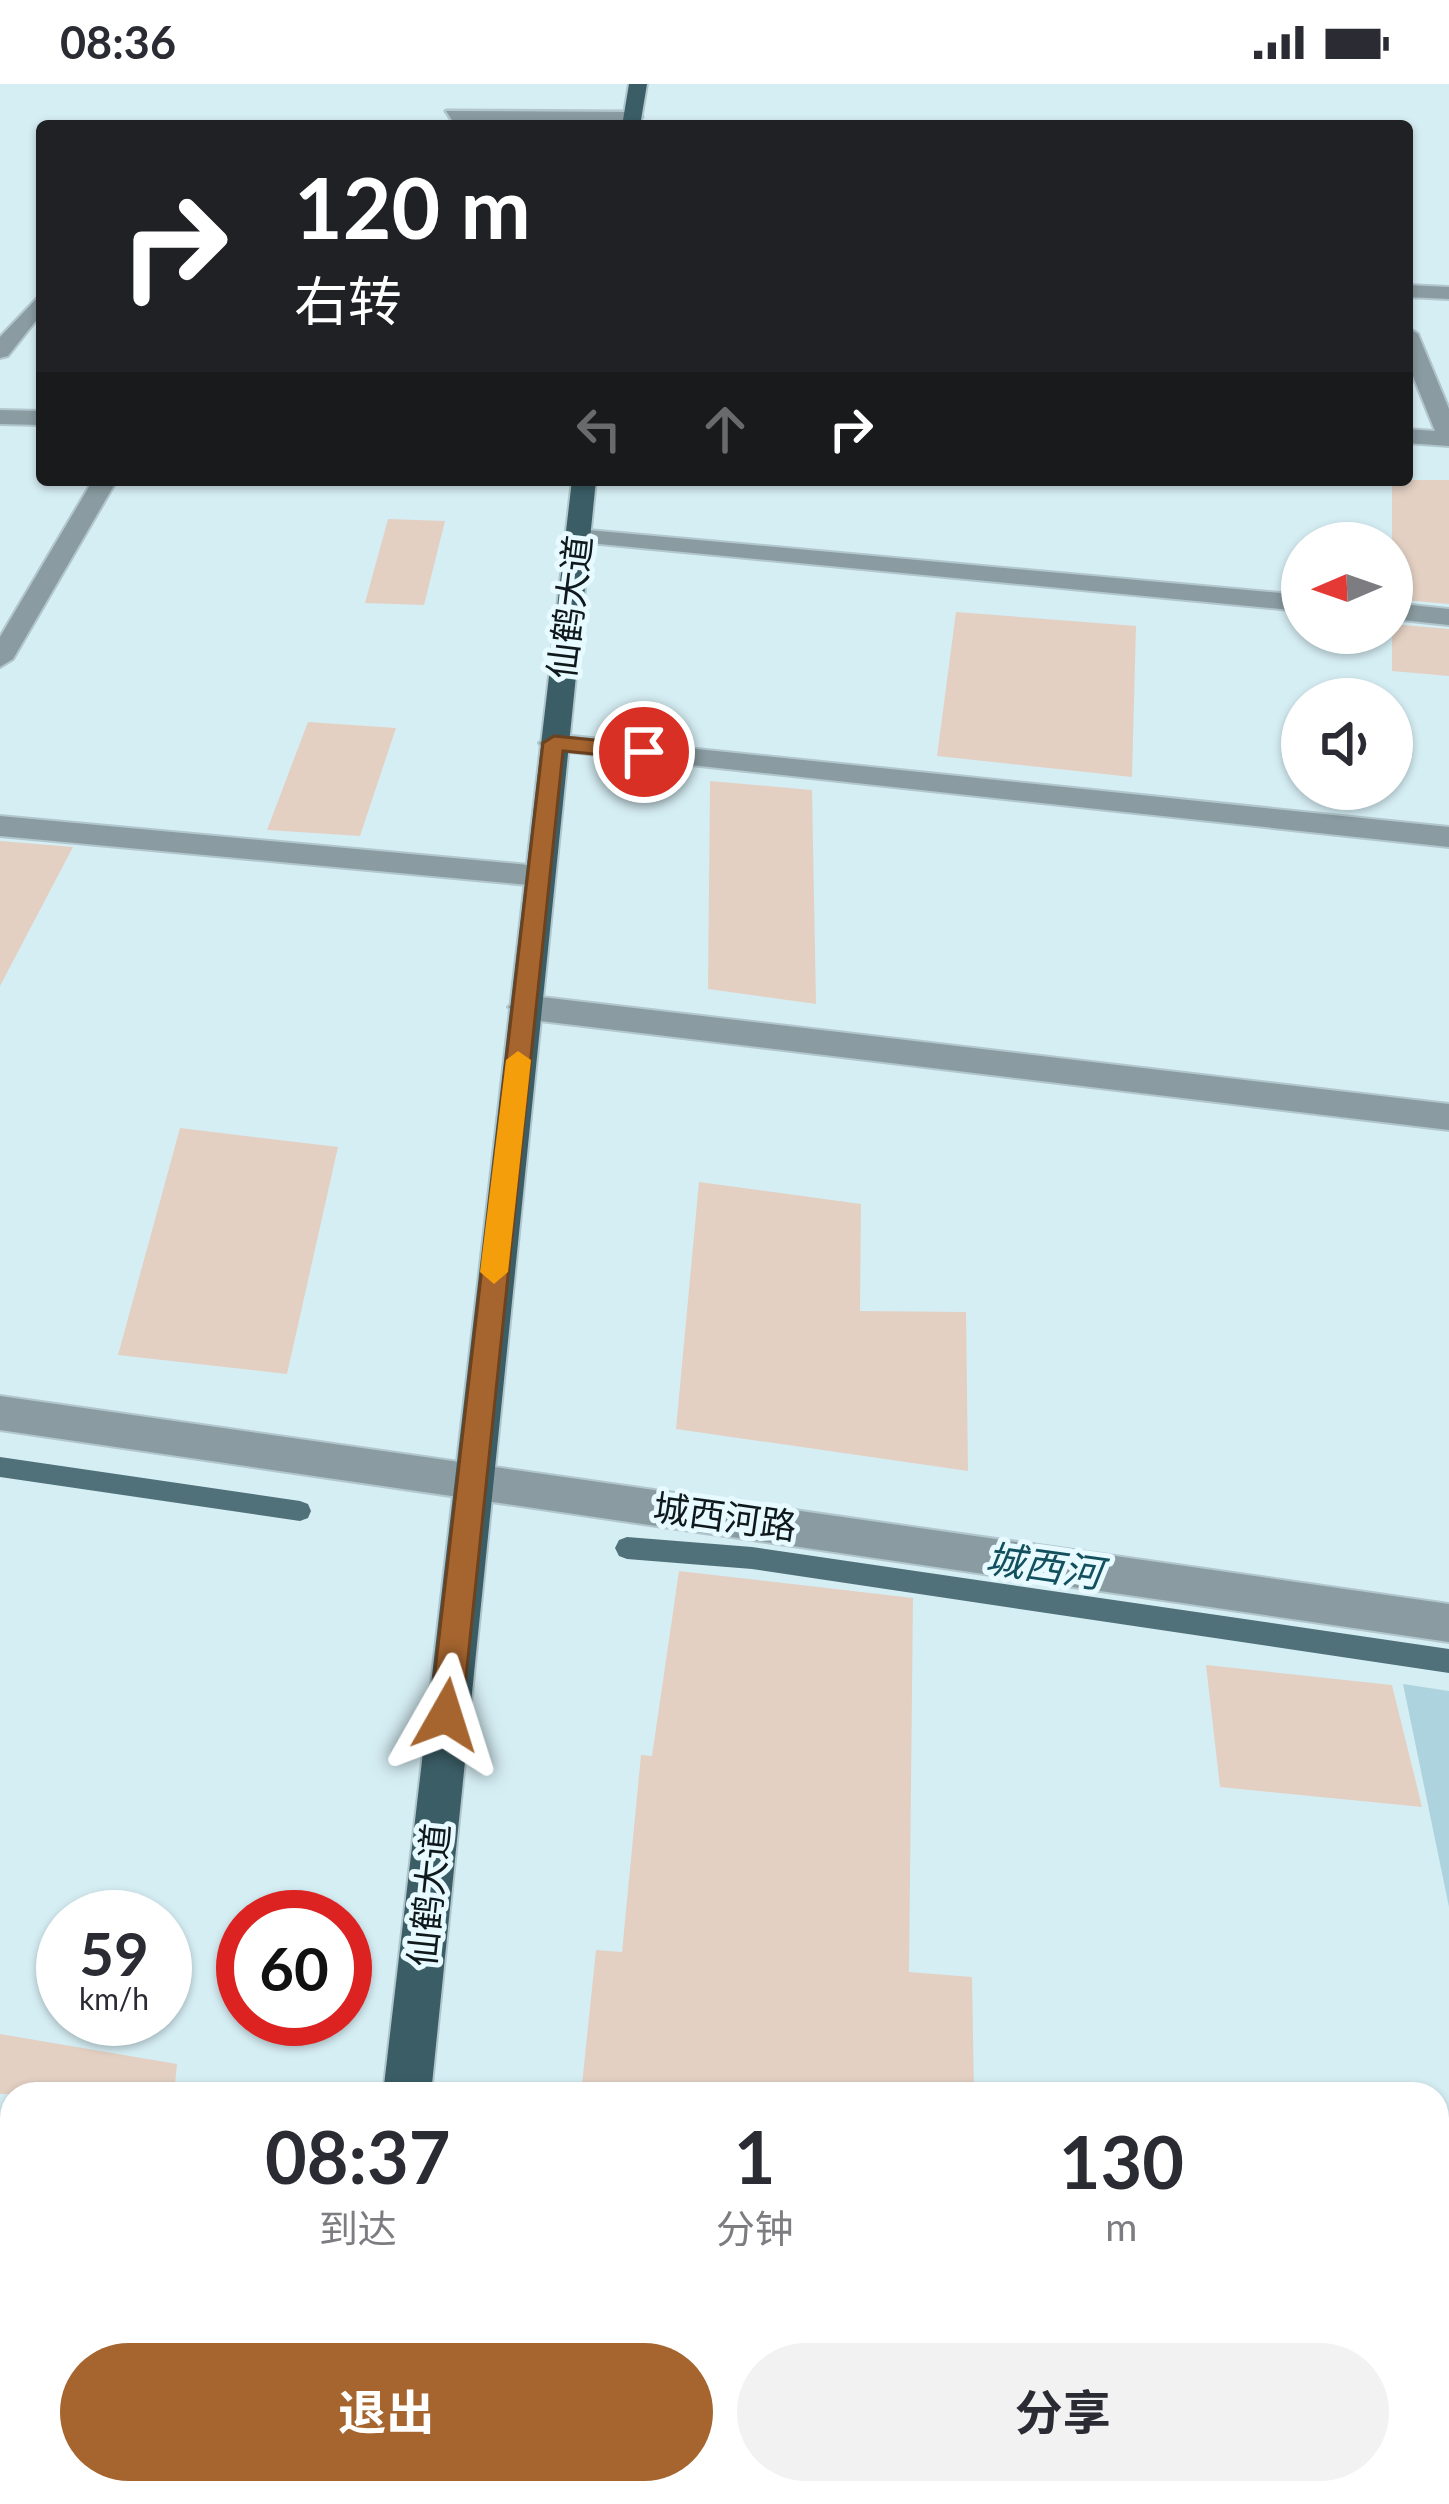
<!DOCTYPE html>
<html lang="zh">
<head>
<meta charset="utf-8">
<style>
	body { margin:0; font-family:Lato,"Noto Sans SC",sans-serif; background:#f2f2f3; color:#2b2b33; height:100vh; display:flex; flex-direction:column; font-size:45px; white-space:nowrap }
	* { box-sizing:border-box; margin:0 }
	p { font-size:39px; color:#7c7c81 }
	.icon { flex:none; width:66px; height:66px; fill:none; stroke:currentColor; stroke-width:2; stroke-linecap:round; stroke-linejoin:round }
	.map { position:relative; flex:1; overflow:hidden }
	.drawer { position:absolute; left:0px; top:1998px; width:1449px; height:423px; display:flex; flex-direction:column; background:#fff; border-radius:36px 36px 0 0; box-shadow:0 3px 9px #0004 }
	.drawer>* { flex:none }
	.hud { position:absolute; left:36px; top:36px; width:1377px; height:366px; border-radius:12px; box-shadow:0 3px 9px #0004; background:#202124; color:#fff; overflow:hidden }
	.needle { width:78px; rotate:268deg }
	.controls { position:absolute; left:1281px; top:438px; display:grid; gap:24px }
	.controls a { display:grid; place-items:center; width:132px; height:132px; border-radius:50%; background:#fff; box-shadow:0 3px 9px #0004; font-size:60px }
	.speed { position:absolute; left:36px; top:1806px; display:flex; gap:24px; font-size:60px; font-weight:700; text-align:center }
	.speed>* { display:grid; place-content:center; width:156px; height:156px; border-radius:50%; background:#fff; box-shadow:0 3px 9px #0004; line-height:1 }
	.speed small { font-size:30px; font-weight:400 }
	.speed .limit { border:18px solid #d22; background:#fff; color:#111 }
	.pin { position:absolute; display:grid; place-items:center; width:102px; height:102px; color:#fff; margin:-51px; border:6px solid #fff; border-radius:50%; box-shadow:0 3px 12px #0007 }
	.me { position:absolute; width:132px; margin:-66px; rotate:6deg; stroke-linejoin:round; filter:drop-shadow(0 0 9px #0008) }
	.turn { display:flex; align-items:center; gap:42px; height:252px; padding:0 60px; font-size:54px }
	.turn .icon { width:156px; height:156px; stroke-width:2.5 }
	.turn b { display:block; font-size:84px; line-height:102px }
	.lanes { display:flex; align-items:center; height:114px; padding:0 60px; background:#0003; justify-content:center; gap:60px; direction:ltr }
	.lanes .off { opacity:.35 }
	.eta { display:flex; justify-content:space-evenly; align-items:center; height:204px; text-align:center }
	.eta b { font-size:72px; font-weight:700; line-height:84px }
	.action { display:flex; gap:24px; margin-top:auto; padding:24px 60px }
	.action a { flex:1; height:138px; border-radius:72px; background:#a6652f; color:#fff; font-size:48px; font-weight:700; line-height:138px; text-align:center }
	.action a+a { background:#f2f2f3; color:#2b2b33 }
	.status { display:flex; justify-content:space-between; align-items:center; height:84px; padding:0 60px; background:#fff; direction:ltr }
	.status svg { height:33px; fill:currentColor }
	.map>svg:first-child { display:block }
	.green { fill:#add4de }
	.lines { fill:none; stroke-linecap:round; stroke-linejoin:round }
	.stream { fill:#50717a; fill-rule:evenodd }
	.building { fill:#e3d0c3 }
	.lane-casing { stroke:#b1c7cd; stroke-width:5 }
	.street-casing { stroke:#b1c7cd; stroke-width:4 }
	.primary-casing { stroke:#b1c7cd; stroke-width:4 }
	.lane { fill:#8a9ca1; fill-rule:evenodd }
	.street { fill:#8a9ca1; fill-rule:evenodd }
	.primary { fill:#3b5e66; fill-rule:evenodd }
	.route { fill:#a6652f; stroke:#6c421f; stroke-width:3 }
	.slow { fill:#f59e0b }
	.labels { text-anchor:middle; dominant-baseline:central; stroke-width:10; stroke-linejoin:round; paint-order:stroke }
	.street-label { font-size:36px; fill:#0f181b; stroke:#e6faff }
	.water-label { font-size:39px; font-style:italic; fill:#12505d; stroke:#e6faff }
</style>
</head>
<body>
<div class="status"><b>08:36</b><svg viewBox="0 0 49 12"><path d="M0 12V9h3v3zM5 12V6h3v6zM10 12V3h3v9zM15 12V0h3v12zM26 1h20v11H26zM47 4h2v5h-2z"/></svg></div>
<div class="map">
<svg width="1449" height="2420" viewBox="0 0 1449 2420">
	<rect width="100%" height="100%" fill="#d5eef4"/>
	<path class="green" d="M1403 1600 1449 1607V1823Z"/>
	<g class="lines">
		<path class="stream" d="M0 1373 300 1417 308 1420 311 1427 308 1434 300 1437 0 1393Z
			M627 1453 752 1463 1449 1565V1589L752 1485 627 1475 619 1472 615 1464 619 1456Z"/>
	</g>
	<path class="building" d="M1392 396H1449V520L1392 515Z
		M388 435 445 437 424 521 365 519Z
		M956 528 1136 542 1132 693 937 672Z
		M1392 540 1449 545V592L1392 587Z
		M308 638 396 644 360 752 267 746Z
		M710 697 812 706 816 920 708 905Z
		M0 757 73 763 0 902Z
		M180 1044 338 1063 287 1290 118 1271Z
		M699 1098 861 1120 860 1227 966 1228 968 1387 676 1345Z
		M679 1487 913 1514 909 1888 972 1893 974 2010H581L596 1866 622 1868 641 1671 652 1672Z
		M1206 1581 1392 1601 1422 1723 1220 1703Z
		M0 1950 177 1980 174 2010H0Z"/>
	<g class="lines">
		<defs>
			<path id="lane" d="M446 27 633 28 642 33 633 38 452 36Z"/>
			<path id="street" d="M1407 201 1449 203V215L1407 213Z
				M42 209V229L8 272 0 274V253Z
				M1407 243 1418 250 1449 325V362L1407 359V345L1435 347 1407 277Z
				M0 326 42 327V341L0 340Z
				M93 396H117L13 575 0 583V553Z
				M577 445 1302 511V527L568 457 565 452Z
				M1392 519 1449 525V541L1392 535Z
				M553 650 1449 743V763L543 665 539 659Z
				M0 732 539 782 554 792 539 802 0 752Z
				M524 911 1449 1020V1046L524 935 508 923Z
				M0 1312 1449 1520V1558L0 1346Z"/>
			<path id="primary" d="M629 0H647L640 42H622Z
				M572 396H596L431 2010H383Z
				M339 2409H393L392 2420H338Z"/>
		</defs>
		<use href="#lane" class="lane-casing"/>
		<use href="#street" class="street-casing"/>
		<use href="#primary" class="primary-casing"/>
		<use href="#lane" class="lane"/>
		<use href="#street" class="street"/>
		<use href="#primary" class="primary"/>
	</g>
	<path class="route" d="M554 652 644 661 654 668 644 675 563 667 462 1631 457 1642 446 1647 435 1642 430 1631 543 659Z"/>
	<path class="slow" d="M518 967 531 976 508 1188 494 1200 480 1188 506 976Z"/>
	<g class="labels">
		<g class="street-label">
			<text transform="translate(569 523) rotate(-83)">仙鹤大道</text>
			<text transform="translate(725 1432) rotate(8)">城西河路</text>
			<text transform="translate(428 1811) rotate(-84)">仙鹤大道</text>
		</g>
		<g class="water-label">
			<text transform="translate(1044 1481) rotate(8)">城西河</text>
		</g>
	</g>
</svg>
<div class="controls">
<a><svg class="needle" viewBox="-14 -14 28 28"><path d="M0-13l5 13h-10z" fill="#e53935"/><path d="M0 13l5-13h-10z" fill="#7c7c81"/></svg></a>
<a><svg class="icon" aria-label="sound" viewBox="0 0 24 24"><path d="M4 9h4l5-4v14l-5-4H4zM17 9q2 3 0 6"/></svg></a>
</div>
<div class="speed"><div>59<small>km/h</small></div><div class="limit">60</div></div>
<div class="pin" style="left:644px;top:668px;background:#d93025"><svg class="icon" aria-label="arrive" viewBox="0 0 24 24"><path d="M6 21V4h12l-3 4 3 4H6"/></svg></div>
<svg class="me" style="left:446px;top:1631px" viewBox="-20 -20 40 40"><path d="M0-17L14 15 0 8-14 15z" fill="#a6652f" stroke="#fff" stroke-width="4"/></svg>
<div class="hud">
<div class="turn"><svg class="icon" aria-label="right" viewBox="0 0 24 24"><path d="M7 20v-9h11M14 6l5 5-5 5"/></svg><div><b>120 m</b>右转</div></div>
<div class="lanes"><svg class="icon off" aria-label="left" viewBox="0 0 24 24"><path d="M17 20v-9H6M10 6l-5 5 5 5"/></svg><svg class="icon off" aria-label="ahead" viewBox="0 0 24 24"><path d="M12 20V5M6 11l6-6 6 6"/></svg><svg class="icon" aria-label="right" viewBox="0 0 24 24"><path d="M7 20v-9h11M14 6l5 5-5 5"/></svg></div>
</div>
<section class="drawer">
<div class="eta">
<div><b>08:37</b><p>到达</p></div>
<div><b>1</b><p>分钟</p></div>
<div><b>130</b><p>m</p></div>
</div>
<div class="action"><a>退出</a><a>分享</a></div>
</section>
</div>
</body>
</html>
